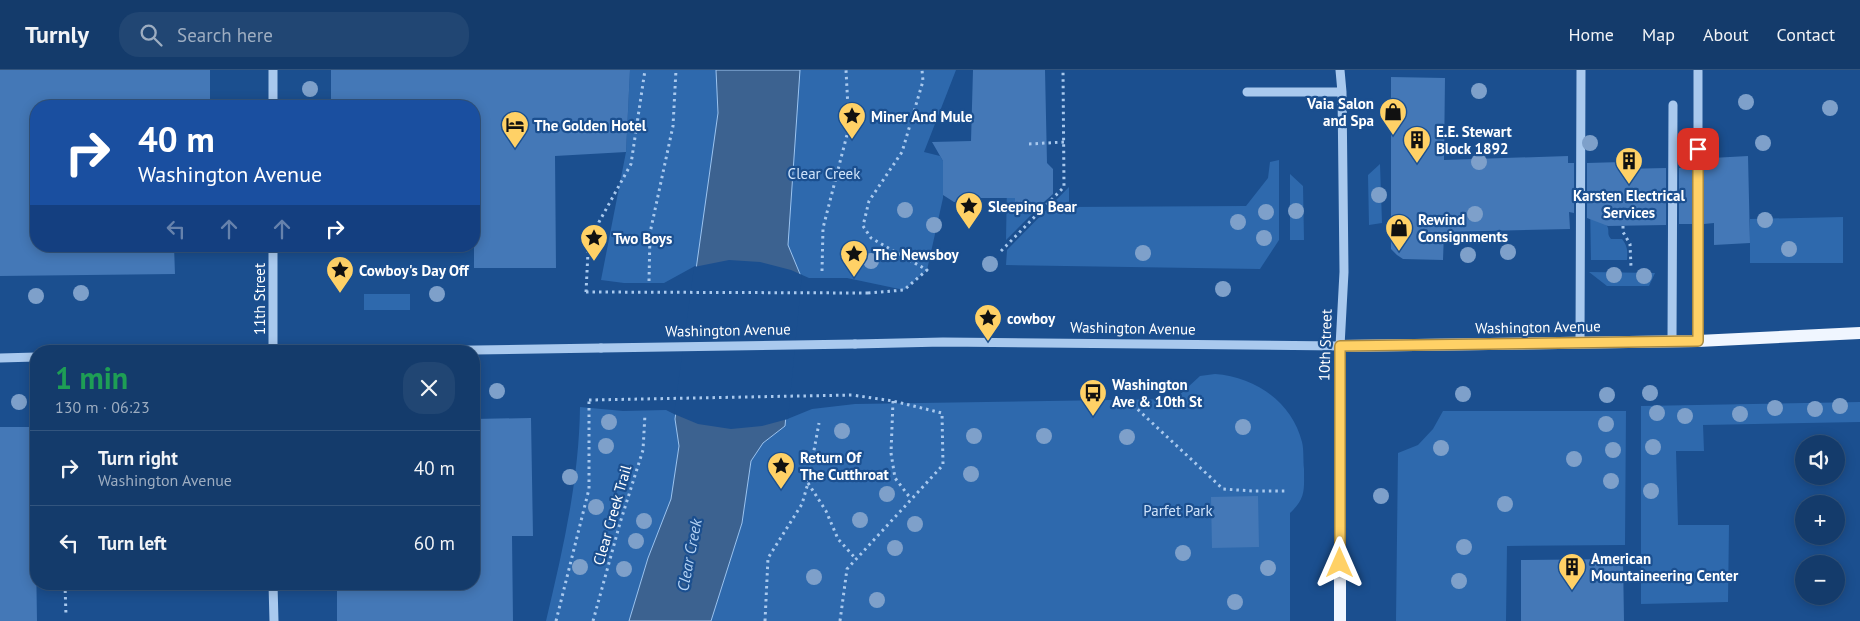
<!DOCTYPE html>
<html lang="en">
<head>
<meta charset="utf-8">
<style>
	body { margin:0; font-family:"PT Sans",sans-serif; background:#214673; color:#f1f3f6; height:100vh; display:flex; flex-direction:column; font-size:19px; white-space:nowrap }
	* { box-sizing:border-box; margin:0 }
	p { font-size:16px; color:#9dadc1 }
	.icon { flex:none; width:28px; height:28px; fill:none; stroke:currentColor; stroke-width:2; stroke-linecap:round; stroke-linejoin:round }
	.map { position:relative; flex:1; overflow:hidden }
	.details { position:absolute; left:30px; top:275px; width:450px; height:245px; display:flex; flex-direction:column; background:#143b6b; border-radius:20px; box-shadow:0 2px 12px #0003,0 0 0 1px #33557e }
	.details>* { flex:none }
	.banner { position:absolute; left:30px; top:30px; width:450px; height:152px; border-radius:20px; box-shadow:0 2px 12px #0003,0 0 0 1px #33557e; background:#1a4fa0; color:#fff; overflow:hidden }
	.tools { position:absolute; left:1795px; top:365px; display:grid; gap:10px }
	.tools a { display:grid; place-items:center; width:50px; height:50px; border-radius:50%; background:#143b6b; box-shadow:0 2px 12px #0003,0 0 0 1px #33557e; font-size:25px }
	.pin { position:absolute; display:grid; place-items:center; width:42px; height:42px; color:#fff; margin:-21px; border-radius:10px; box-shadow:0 2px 8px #0006 }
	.me { position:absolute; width:55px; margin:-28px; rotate:0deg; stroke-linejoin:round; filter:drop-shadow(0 0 4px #0008) }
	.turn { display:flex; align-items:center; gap:18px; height:105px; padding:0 25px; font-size:22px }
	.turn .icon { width:65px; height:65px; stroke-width:2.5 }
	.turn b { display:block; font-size:35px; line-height:42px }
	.lanes { display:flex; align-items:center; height:48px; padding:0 25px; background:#0003; justify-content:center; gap:25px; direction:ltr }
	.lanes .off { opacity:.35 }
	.round { display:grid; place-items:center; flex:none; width:52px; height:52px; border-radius:20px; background:#214673 }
	.overview { display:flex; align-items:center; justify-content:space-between; height:85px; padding:0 25px }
	h1 { font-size:30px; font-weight:600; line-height:38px; color:#1e9e55 }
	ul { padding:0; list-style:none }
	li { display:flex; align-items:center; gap:15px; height:75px; padding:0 25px; border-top:1px solid #33557e }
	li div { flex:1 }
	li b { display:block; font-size:19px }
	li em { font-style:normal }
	header { display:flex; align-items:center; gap:30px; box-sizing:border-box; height:70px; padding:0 25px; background:#143b6b; border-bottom:1px solid #33557e }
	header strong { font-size:24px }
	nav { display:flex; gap:28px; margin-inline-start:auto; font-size:18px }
	.search { width:350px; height:45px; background:#214673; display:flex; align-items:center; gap:12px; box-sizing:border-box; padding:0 18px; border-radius:20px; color:#9dadc1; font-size:19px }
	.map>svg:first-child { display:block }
	.green { fill:#2e69ad }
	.water { fill:#3c6290; stroke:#9cc4f0 }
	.pier { fill:#1b4f8f }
	.building { fill:#4478b7 }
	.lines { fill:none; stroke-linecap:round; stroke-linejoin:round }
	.path { stroke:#a9c9ee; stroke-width:3; stroke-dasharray:2.5 4; stroke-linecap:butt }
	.minor { stroke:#a9c9ee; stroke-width:9 }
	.major { stroke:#f0f6ff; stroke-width:12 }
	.path-bridge { stroke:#a9c9ee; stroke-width:3; stroke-dasharray:2.5 4; stroke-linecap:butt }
	.minor-bridge { stroke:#a9c9ee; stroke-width:9 }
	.tree { fill:#7ea0ca }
	.route-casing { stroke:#a68842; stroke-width:12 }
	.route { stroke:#ffd166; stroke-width:9 }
	.labels { text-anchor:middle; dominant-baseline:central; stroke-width:4.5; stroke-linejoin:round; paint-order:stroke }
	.poi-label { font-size:15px; font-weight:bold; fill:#fff; stroke:#1b4f8f; text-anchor:start }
	.park-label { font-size:15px; fill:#cfe3fa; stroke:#1b4f8f }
	.street-label { font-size:15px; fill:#fff; stroke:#1b4f8f }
	.water-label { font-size:16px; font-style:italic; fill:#b5d3f5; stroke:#1b4f8f }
</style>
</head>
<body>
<header>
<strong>Turnly</strong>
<div class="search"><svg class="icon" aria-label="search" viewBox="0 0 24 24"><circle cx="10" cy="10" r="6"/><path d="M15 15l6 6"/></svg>Search here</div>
<nav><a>Home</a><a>Map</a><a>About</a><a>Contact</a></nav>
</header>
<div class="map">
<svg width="1860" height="551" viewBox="0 0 1860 551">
	<rect width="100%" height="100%" fill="#1b4f8f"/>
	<path class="green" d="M630 0H956L924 82 940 86 943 91V128L927 200 904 220 847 208H809L800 204 695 196 664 213H624L601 210 626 82Z
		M1279 90V170L1260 199 1006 195 1007 180 1069 117V137L1246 136 1268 108 1270 92Z
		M1380 94 1382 153 1369 155 1368 105Z
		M1290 104 1303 116 1304 170H1290Z
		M1015 111V135L1044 132 1006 170 1007 112Z
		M1590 131C1594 137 1606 152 1608 158 1609 163 1607 164 1611 169H1622C1627 175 1628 181 1627 190H1591Z
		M1843 147V193H1750V149Z
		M1589 202 1655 203 1649 216H1607Z
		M364 224H410V240H364Z
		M1215 304C1255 307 1292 332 1302 372 1304 380 1303 390 1304 399 1304 420 1306 428 1290 443V551H711L742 453 751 391 763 373 785 356V350L812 339 855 334 1175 329 1200 306Z
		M1860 332V352L1703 355 1704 381H1676L1678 455H1729L1728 532 1641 534V336Z
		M580 337 623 341 666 340 676 345 679 376 671 430 648 488 629 551H546C563 479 579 411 580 337Z
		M1443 341H1626L1625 475 1507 476 1506 551H1396L1398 383 1418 375 1433 359Z"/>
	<path class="water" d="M716 0H800L788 175 800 204 785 356 763 373 751 391 742 453 711 551H629L648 488 671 429 679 376 675 349 718 43Z"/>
	<path class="pier" d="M729 190 760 192 791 200 802 205 788 349 762 356 731 359 698 354 674 344 694 197Z"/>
	<path class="building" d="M0 0H210V36H36V176H174L175 204 0 206Z
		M331 0H630L626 82 555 86 556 198H474V36H331Z
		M973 0H1045L1047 93 1053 99V124L1044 132 1015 135V128H973L968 131 954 132 943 125V91L932 72 971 71Z
		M1391 7 1445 8 1444 90 1568 86V93H1574V143L1569 142 1570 159 1444 162 1443 190 1403 189 1397 185 1391 179Z
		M1748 86 1750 173 1714 175V153L1704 154V98H1712V88Z
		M1622 92V99L1666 98V155L1608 156 1587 148V93Z
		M1679 98H1692V154H1679Z
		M531 348 533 466H512L513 551H337V514H474V349Z
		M0 357H34L37 551H0Z
		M1258 426 1259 477 1212 478 1211 427Z
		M1623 489 1624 551H1521V490Z"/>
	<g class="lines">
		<path class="path" d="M1029 74 1064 72
			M1623 156V162L1630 174 1631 197
			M1001 181 1064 117 1063 0
			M822 201 823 158 849 57 846 0
			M649 211 650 163 673 56 676 0
			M586 222 588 182 599 152 631 94 645 0
			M868 223 904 220 927 200 871 168 863 156 869 131 902 82 923 11 922 0
			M893 331 891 383 895 408 911 429
			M1133 335 1223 419 1253 421H1286
			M808 413 826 441 838 469 856 489
			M65 514 66 546
			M556 551 589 419V330
			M593 551 620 453 643 380 645 344
			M765 551 768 488 802 434 808 413 819 353
			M840 551 847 499 943 395 942 343 893 331 852 325"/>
		<path class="minor" d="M273 0V36
			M1247 22H1342
			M1672 271 1673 35
			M1698 271V1
			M1580 272 1581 0
			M855 274 943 272 1340 276 1344 202 1342 22 1340 0
			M273 281V176
			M406 281 601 278
			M0 288 36 287
			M273 514 274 551"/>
		<path class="major" d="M1340 551V276L1698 271 1860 263"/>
		<path class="path-bridge" d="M586 222 868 223
			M589 330 852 325"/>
		<path class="minor-bridge" d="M601 278 855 274"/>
	</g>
	<g class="tree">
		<circle cx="310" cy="19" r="8"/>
		<circle cx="1479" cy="21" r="8"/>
		<circle cx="1746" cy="32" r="8"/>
		<circle cx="1830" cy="38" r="8"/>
		<circle cx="1590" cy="73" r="8"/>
		<circle cx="1763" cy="73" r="8"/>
		<circle cx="1479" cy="92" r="8"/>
		<circle cx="1379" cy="125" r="8"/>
		<circle cx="905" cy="140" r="8"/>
		<circle cx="1296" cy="141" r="8"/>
		<circle cx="1266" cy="142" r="8"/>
		<circle cx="1475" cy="144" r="8"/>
		<circle cx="1765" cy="150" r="8"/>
		<circle cx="1238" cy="152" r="8"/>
		<circle cx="934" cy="155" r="8"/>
		<circle cx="1264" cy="168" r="8"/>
		<circle cx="1789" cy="179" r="8"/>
		<circle cx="1508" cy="182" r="8"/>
		<circle cx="1143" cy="183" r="8"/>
		<circle cx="1468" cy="185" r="8"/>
		<circle cx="871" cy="191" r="8"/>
		<circle cx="990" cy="194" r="8"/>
		<circle cx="1614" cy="205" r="8"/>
		<circle cx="1644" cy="206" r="8"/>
		<circle cx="1223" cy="219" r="8"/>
		<circle cx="81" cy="223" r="8"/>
		<circle cx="437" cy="224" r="8"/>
		<circle cx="36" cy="226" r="8"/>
		<circle cx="497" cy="321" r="8"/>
		<circle cx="1650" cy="323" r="8"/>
		<circle cx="1463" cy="324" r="8"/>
		<circle cx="1607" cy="325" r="8"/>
		<circle cx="19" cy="332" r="8"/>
		<circle cx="1840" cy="336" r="8"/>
		<circle cx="1775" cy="338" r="8"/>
		<circle cx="1815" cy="339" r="8"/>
		<circle cx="1657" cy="343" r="8"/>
		<circle cx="1740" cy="344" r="8"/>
		<circle cx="1685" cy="346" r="8"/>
		<circle cx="609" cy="352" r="8"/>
		<circle cx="1606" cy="354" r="8"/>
		<circle cx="1243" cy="357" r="8"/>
		<circle cx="842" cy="361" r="8"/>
		<circle cx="974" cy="366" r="8"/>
		<circle cx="1044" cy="366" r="8"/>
		<circle cx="1127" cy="367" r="8"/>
		<circle cx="606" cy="376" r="8"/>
		<circle cx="1653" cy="377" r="8"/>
		<circle cx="1441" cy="378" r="8"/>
		<circle cx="1613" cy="380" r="8"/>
		<circle cx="1574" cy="389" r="8"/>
		<circle cx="971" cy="404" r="8"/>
		<circle cx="570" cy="407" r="8"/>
		<circle cx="1611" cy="411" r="8"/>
		<circle cx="1651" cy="421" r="8"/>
		<circle cx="887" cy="424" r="8"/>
		<circle cx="1381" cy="426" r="8"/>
		<circle cx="1505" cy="434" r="8"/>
		<circle cx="596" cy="437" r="8"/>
		<circle cx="860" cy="450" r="8"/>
		<circle cx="644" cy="451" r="8"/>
		<circle cx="915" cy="454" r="8"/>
		<circle cx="636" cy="471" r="8"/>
		<circle cx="1464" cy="477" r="8"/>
		<circle cx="895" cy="478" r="8"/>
		<circle cx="1183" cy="483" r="8"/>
		<circle cx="580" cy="497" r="8"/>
		<circle cx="1268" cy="498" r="8"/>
		<circle cx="624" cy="499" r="8"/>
		<circle cx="814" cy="507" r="8"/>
		<circle cx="1459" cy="511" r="8"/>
		<circle cx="877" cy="530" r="8"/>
		<circle cx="1235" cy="532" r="8"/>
	</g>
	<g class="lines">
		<defs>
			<path id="route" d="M1340 493V276L1698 271V79"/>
		</defs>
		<use href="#route" class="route-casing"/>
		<use href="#route" class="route"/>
	</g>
	<defs>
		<symbol id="shop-pin" viewBox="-11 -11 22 30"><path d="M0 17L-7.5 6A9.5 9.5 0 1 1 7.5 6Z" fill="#ffd166" stroke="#1b4f8f"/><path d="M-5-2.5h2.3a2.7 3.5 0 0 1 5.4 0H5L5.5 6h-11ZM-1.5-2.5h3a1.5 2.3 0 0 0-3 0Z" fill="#111"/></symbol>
		<symbol id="sight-pin" viewBox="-11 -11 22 30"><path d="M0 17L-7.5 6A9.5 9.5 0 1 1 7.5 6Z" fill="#ffd166" stroke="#1b4f8f"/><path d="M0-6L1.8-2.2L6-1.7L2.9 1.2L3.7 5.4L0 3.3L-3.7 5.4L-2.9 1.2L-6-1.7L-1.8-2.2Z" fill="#111"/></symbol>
		<symbol id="hotel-pin" viewBox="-11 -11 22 30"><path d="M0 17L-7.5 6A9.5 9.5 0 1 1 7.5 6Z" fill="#ffd166" stroke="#1b4f8f"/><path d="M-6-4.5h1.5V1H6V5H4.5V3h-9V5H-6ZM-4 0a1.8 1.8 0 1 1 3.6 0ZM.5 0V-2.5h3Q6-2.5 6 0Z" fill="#111"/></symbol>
		<symbol id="building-pin" viewBox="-11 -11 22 30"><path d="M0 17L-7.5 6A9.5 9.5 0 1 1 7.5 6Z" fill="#ffd166" stroke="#1b4f8f"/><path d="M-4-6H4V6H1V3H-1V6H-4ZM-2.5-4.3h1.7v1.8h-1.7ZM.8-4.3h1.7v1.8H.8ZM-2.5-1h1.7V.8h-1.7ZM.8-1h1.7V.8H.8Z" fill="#111"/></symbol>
		<symbol id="bus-pin" viewBox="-11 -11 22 30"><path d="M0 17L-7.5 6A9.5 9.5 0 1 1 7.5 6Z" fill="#ffd166" stroke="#1b4f8f"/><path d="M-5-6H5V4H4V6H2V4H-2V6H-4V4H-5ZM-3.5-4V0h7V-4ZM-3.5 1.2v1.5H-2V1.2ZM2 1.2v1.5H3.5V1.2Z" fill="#111"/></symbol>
	</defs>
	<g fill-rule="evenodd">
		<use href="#shop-pin" x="1377" y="26" width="32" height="43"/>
		<use href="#sight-pin" x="836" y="30" width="32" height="43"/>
		<use href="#hotel-pin" x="499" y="39" width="32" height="43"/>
		<use href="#building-pin" x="1401" y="54" width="32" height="43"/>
		<use href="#building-pin" x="1613" y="75" width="32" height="43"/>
		<use href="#sight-pin" x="953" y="120" width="32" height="43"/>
		<use href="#shop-pin" x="1383" y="142" width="32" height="43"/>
		<use href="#sight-pin" x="578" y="152" width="32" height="43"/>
		<use href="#sight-pin" x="838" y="168" width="32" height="43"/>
		<use href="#sight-pin" x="324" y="184" width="32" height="43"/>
		<use href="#sight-pin" x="972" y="232" width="32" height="43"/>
		<use href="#bus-pin" x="1077" y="307" width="32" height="43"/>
		<use href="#sight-pin" x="765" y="380" width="32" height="43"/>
		<use href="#building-pin" x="1556" y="481" width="32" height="43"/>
	</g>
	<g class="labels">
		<g class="poi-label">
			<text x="1374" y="33" text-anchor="end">Vaia Salon<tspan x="1374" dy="17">and Spa</tspan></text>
			<text x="871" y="46">Miner And Mule</text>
			<text x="534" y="55">The Golden Hotel</text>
			<text x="1436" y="61">E.E. Stewart<tspan x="1436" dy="17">Block 1892</tspan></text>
			<text x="1629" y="125" text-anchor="middle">Karsten Electrical<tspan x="1629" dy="17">Services</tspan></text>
			<text x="988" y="136">Sleeping Bear</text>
			<text x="1418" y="149">Rewind<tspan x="1418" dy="17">Consignments</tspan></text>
			<text x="613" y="168">Two Boys</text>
			<text x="873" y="184">The Newsboy</text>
			<text x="359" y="200">Cowboy's Day Off</text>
			<text x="1007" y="248">cowboy</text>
			<text x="1112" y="314">Washington<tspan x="1112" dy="17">Ave &amp; 10th St</tspan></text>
			<text x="800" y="387">Return Of<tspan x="800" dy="17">The Cutthroat</tspan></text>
			<text x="1591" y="488">American<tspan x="1591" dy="17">Mountaineering Center</tspan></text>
		</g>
		<g class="park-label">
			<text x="824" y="103">Clear Creek</text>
			<text x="1178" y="440">Parfet Park</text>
		</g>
		<g class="street-label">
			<text transform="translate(259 229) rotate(-90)">11th Street</text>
			<text transform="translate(1538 257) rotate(-1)">Washington Avenue</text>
			<text transform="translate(1133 258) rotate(1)">Washington Avenue</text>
			<text transform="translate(728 260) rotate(-1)">Washington Avenue</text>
			<text transform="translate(1325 275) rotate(-88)">10th Street</text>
			<text transform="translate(612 445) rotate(-74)">Clear Creek Trail</text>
		</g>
		<g class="water-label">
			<text transform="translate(689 485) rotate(-79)">Clear Creek</text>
		</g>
	</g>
</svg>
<div class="tools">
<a><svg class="icon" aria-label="sound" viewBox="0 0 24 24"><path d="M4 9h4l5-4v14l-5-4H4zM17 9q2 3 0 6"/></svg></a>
<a>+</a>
<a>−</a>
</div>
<div class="pin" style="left:1698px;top:79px;background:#d93025"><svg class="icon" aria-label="arrive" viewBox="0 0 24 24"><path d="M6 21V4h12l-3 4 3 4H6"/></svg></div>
<svg class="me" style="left:1340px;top:493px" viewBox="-20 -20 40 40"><path d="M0-17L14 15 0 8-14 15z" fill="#ffd166" stroke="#fff" stroke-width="4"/></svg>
<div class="banner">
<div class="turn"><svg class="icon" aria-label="right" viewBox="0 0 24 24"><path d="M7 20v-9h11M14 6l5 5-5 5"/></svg><div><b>40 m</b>Washington Avenue</div></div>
<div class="lanes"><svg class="icon off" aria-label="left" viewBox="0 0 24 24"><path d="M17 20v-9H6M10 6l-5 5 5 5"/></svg><svg class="icon off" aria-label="ahead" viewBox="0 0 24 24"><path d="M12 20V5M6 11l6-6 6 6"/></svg><svg class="icon off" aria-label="ahead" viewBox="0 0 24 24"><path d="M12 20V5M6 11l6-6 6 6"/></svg><svg class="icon" aria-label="right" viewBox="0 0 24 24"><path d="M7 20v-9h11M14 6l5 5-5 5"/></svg></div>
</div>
<section class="details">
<div class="overview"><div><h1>1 min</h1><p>130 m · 06:23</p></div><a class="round"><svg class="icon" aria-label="close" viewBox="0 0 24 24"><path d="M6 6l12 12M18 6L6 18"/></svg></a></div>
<ul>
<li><svg class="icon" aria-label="right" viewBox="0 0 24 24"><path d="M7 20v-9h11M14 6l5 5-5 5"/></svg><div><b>Turn right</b><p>Washington Avenue</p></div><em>40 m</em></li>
<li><svg class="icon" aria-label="left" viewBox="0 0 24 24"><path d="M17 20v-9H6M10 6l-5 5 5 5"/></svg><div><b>Turn left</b></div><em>60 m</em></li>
</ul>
</section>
</div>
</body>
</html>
